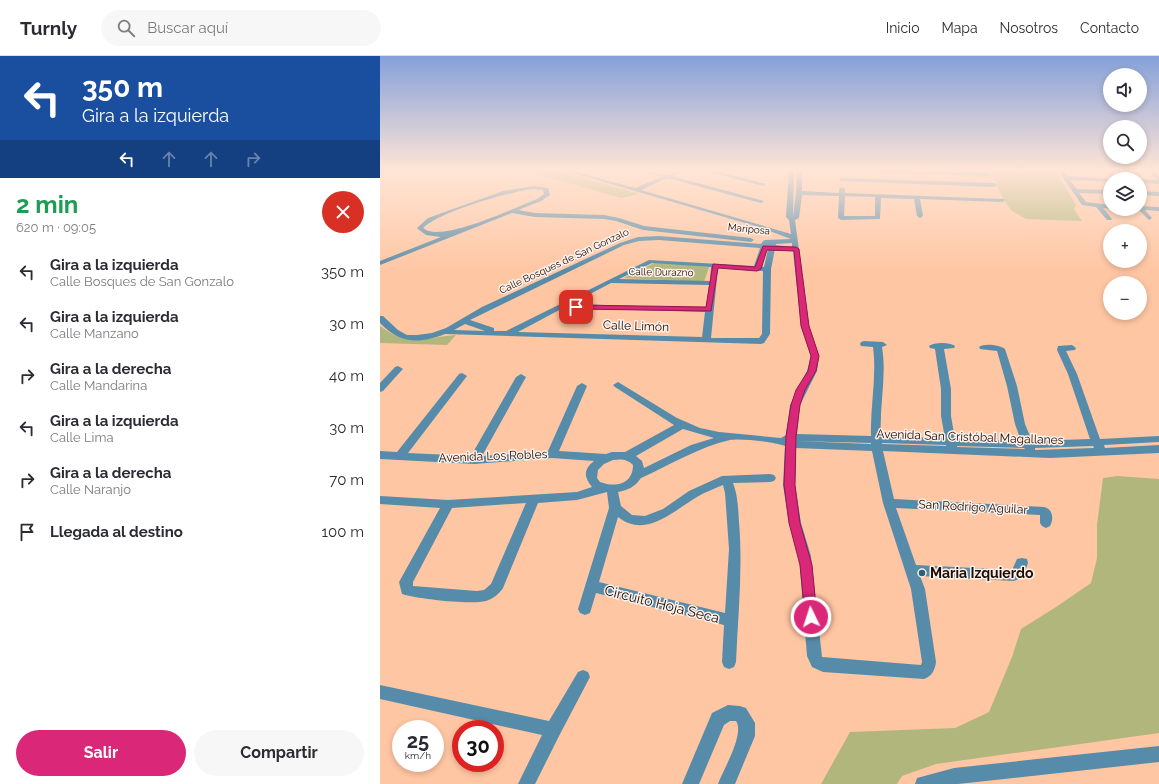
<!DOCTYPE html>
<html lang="es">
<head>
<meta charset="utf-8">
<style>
	body { margin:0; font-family:Raleway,sans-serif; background:#f7f7f7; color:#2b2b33; height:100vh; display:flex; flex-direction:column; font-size:15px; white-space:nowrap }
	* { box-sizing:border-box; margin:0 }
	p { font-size:13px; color:#7c7c81 }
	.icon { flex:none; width:22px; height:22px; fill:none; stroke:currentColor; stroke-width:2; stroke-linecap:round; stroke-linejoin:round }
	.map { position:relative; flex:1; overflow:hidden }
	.sheet { display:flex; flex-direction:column; background:#fff; width:380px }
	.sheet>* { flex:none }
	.guide { background:#1a4fa0; color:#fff; overflow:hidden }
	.tools { position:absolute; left:723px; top:12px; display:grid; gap:8px }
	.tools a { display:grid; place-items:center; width:44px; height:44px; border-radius:50%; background:#fff; box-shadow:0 2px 6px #0003; font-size:20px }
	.speed { position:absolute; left:12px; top:664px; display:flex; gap:8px; font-size:20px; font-weight:700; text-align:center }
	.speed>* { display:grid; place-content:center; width:52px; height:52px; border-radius:50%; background:#fff; box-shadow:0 2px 6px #0003; line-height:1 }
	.speed small { font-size:10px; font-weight:400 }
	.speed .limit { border:6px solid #d22; background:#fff; color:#111 }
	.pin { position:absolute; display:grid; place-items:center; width:34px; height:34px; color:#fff; margin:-17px; border-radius:8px; box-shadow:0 2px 6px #0006 }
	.me { position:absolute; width:44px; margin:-22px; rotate:356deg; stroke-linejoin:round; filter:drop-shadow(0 0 3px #0008) }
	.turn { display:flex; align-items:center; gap:14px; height:84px; padding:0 16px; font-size:18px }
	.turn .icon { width:52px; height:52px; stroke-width:2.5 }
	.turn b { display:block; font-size:28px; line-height:34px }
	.lanes { display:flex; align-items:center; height:38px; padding:0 16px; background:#0003; justify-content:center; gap:20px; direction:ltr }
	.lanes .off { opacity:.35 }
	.round { display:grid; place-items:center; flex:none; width:42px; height:42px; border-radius:21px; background:#f7f7f7 }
	.overview { display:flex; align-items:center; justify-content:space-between; height:68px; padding:0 16px }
	h1 { font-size:24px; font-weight:700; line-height:30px; color:#1e9e55 }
	.cta { display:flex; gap:8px; margin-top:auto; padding:8px 16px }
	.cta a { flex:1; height:46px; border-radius:24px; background:#db2777; color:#fff; font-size:16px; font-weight:700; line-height:46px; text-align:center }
	.cta a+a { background:#f7f7f7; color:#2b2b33 }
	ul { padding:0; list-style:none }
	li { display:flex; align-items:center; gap:12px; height:52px; padding:0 16px }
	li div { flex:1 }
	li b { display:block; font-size:15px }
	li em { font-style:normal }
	header { display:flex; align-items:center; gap:24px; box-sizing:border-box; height:56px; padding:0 20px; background:#fff; border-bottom:1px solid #e1e1e2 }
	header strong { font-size:19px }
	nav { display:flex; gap:22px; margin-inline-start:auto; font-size:14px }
	.search { width:280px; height:36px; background:#f7f7f7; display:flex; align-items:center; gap:10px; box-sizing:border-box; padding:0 14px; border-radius:22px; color:#7c7c81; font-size:15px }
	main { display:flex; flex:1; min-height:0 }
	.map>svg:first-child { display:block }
	.green { fill:#b1b77c }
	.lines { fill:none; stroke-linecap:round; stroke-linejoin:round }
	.minor { fill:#568ca9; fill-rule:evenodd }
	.route { fill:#db2777; stroke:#8e194d }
	.poi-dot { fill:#2b617c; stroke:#fef2eb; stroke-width:1.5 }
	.labels { text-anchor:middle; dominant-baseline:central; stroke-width:3; stroke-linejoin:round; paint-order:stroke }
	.far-street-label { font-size:10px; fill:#1e0b02; stroke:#fef2eb }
	.street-label { font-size:12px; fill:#1e0b02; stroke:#fef2eb }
	.near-poi-label { font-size:14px; font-weight:bold; fill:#1e0b02; stroke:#fef2eb; text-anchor:start }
	.near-street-label { font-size:14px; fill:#1e0b02; stroke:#fef2eb }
</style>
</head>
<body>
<header>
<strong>Turnly</strong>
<div class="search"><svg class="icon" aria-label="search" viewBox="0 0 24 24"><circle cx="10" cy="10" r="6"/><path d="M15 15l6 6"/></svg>Buscar aquí</div>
<nav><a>Inicio</a><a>Mapa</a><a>Nosotros</a><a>Contacto</a></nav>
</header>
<main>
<section class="sheet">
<div class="guide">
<div class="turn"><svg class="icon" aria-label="left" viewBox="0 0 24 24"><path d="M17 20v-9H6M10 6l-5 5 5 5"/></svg><div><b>350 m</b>Gira a la izquierda</div></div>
<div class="lanes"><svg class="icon" aria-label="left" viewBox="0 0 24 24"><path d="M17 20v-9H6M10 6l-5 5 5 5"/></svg><svg class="icon off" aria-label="ahead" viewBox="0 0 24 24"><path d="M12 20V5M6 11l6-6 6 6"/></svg><svg class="icon off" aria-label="ahead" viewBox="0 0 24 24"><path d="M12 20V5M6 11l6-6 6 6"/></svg><svg class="icon off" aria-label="right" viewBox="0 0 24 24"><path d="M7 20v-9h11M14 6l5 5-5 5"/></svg></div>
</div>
<div class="overview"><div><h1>2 min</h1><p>620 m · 09:05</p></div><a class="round" style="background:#d93025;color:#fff"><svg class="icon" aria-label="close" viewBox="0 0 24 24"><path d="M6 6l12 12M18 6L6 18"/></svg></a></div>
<ul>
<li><svg class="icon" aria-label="left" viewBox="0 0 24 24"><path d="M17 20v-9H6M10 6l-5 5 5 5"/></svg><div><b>Gira a la izquierda</b><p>Calle Bosques de San Gonzalo</p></div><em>350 m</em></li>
<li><svg class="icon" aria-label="left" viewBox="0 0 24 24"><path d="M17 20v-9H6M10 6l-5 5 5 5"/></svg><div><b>Gira a la izquierda</b><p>Calle Manzano</p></div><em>30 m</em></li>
<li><svg class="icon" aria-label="right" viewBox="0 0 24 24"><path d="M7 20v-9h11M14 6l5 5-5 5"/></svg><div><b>Gira a la derecha</b><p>Calle Mandarina</p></div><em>40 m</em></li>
<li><svg class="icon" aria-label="left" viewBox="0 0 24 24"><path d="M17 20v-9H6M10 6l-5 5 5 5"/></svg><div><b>Gira a la izquierda</b><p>Calle Lima</p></div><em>30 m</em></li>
<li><svg class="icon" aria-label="right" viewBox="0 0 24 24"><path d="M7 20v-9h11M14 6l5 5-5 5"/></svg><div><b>Gira a la derecha</b><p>Calle Naranjo</p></div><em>70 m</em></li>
<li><svg class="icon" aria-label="arrive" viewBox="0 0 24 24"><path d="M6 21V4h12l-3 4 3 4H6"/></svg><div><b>Llegada al destino</b></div><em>100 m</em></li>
</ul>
<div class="cta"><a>Salir</a><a>Compartir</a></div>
</section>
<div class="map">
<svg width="779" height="728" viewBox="0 0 779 728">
	<rect width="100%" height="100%" fill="#ffc6a3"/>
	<path class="green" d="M159 113H173L259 138 241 142 151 116Z
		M609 113H674L696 149 694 153 702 165 646 163 631 154 623 143Z
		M276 206 329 211 324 226 244 222Z
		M0 270C6 274 13 279 19 281 38 287 57 280 76 279L67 289 0 287Z
		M737 420 779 423V677L556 708 522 720 517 728H441L470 676 575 672 609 656 632 601 641 573 676 551 711 527 717 502V469L723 422Z"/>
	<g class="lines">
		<path class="minor" d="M179 113H186L255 132 282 121 255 113C265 113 277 119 286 119 293 119 300 113 307 113L292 120 384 145 381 147 287 122 261 134 411 178 409 164 406 161 409 113H414L413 161 416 137 417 113H422V135L459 137V133L462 131 465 133V137L624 143V145L622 146 540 143 543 160 540 162 537 160 534 143 501 142 500 163 461 164 458 162 459 140 422 139 419 162 415 164 429 269 439 300 437 315 420 349 417 378 491 380C490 350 497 321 493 291L481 290 480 288 481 286 484 285 503 286 507 289 502 291C507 321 499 351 501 380L565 382 561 360V333L555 293 550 292 549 290C554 286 570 286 575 290L574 292 564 293 571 333V360L575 383 641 385 635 368 627 330 617 295 600 293 599 291C604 287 620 289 625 293L637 330 645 368 652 385 710 383 688 318 677 294 678 290 692 289 696 292 695 294 686 295 697 318 720 383 779 380V386L724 389 725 392 779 389V397L670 402 503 395 514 443 664 451C673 453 674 463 670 470L666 472 662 470 660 467V459L516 452 536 509 632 514 637 503 642 502 647 503 648 507 643 521 634 525 540 520 545 533 556 606C555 614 552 620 544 623L443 616 432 611 427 600 419 500 409 467 403 429 405 390C394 386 361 382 350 384 319 391 290 409 261 422 255 431 248 434 238 436L241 450 252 459 265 460 283 453 309 435 342 420 390 418 394 419 396 422 394 425 390 426 353 427C358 440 358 452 359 466 363 513 358 559 356 606L354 611 349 613 344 611 342 606 344 569 216 537 210 557 205 559 200 557 198 553 229 452 227 436 197 444 158 447 123 532C119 538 113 543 106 545 91 549 38 543 22 538L19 526 60 452 0 448V440L68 444 197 436 212 431C204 421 203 414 214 405L172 402 94 408 0 403V395L17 396 79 318 82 317 87 320 28 397 91 400 136 321 141 318 146 321 102 400 168 395 197 330 202 327 207 330 179 395 226 398 232 396H245L294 369 235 331 233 329 238 326 297 362 320 372 339 376 401 382 406 379 410 349 427 315 431 300 421 269 413 195 395 193 391 213 390 278 384 287 381 288 65 278C39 288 20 288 0 267V260H3L18 274 27 279H37L52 277 66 272 102 251 240 187 258 181 279 180 381 188 383 185 385 184 411 183 379 171ZM465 140 495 141V160H464ZM279 184 380 192 374 210 269 204 126 275H114V272L90 264 244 189 259 185ZM412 187V191L396 189V188ZM386 193H388L384 211 381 210ZM272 207 331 211 330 225 239 223ZM338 212 383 215 382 278 379 282H331ZM231 227 329 229 326 252 191 248ZM183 252H184L325 256 322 281 138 276ZM85 268 105 275 74 274ZM303 373 334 382 311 389 264 412 262 405 256 400ZM416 385 491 387V388ZM502 387 566 389V390L502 388ZM577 390 644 392 645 393 577 391ZM713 390 714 392 655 394V392ZM416 392 492 395 503 447 531 533 542 606 541 609 442 601 431 500 421 467 415 429ZM233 404C241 403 247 403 253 409 253 428 236 432 220 426L217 422 218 414 224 408ZM343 429 345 437 349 493 345 557 219 526 238 461C266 483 293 455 317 441 325 436 334 433 343 429ZM146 447 111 528 104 534 97 535 33 530V526L72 452Z
			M319 113H328L386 128 383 130Z
			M461 113 607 116 610 118 607 120 464 115Z
			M677 113H682L688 120 732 123H730V126L690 124 697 133 730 134V138L699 137 706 146 730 149V153L723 152 732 163 731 164H727L716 151 702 149Z
			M766 113H772L779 120V128L760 127V123L778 124Z
			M462 122 614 127 617 129 614 131 460 125 459 124Z
			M154 130 168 132 170 139 161 145 138 154 155 157 224 159 239 162 264 170 371 182 374 184 371 186 263 174 236 165 224 163 155 161 132 157 0 209V205L61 181 46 179 38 173 37 172 48 162 123 135ZM154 133 163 134 164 138 157 143C136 151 60 188 43 172 58 156 131 135 154 133Z
			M760 135 779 136V140L760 139Z
			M760 150 779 151V155L765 154 772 162 769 164 758 153H760Z
			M18 310 23 313 21 315 3 335 0 336V327L15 311Z
			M203 614 208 616 210 621 179 680 155 728H138L162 679 0 643V629L169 665 198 616Z
			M348 649 360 650 366 652 375 667V680L355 728H338C343 714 365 678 356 665H350L344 669 319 728H302L332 657Z
			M779 690V706L578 728H535L537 722 574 712Z"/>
	</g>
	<linearGradient id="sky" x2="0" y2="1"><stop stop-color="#85a0da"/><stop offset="0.53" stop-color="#ffe5d6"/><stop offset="1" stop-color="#ffe5d6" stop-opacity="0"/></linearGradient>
	<rect width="779" height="215" fill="url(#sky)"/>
	<path class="route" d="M383 190 416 191 419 193 429 270 439 300 436 315 425 334 420 349 416 380 415 429 420 467 432 509 437 561 435 565 431 566 426 565 425 561 420 509 409 467 404 429 406 380 411 349 416 334 428 315 431 300 421 270 414 195 387 194 381 213 377 215 338 212 331 255 196 253 193 251 196 249 326 251 333 208 375 211Z"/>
	<circle class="poi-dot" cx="542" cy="517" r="4"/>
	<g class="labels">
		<g class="far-street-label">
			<text transform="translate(369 173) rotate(6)">Mariposa</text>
			<text transform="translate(184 205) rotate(-25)">Calle Bosques de San Gonzalo</text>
			<text transform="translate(281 216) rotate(1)">Calle Durazno</text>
		</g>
		<g class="street-label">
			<text transform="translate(256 270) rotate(2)">Calle Limón</text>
			<text transform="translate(590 381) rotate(2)">Avenida San Cristóbal Magallanes</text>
			<text transform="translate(113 400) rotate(-2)">Avenida Los Robles</text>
			<text transform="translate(593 451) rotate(3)">San Rodrigo Aguilar</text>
		</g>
		<g class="near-poi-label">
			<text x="550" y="517">Maria Izquierdo</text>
		</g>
		<g class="near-street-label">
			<text transform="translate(282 548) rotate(14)">Circuito Hoja Seca</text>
		</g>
	</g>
</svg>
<div class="tools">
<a><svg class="icon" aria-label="sound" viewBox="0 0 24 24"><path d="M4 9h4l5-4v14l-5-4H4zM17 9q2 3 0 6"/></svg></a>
<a><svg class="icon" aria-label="search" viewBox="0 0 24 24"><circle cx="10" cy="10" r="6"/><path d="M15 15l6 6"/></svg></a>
<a><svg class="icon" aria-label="layers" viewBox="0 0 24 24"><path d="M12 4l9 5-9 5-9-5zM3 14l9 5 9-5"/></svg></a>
<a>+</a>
<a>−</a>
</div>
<div class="speed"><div>25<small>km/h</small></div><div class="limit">30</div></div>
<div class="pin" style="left:196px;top:251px;background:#d93025"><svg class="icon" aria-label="arrive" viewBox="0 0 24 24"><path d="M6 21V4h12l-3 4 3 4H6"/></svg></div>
<svg class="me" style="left:431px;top:561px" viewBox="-20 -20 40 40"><circle r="17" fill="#db2777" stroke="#fff" stroke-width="3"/><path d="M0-11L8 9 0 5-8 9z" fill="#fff"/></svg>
</div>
</main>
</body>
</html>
